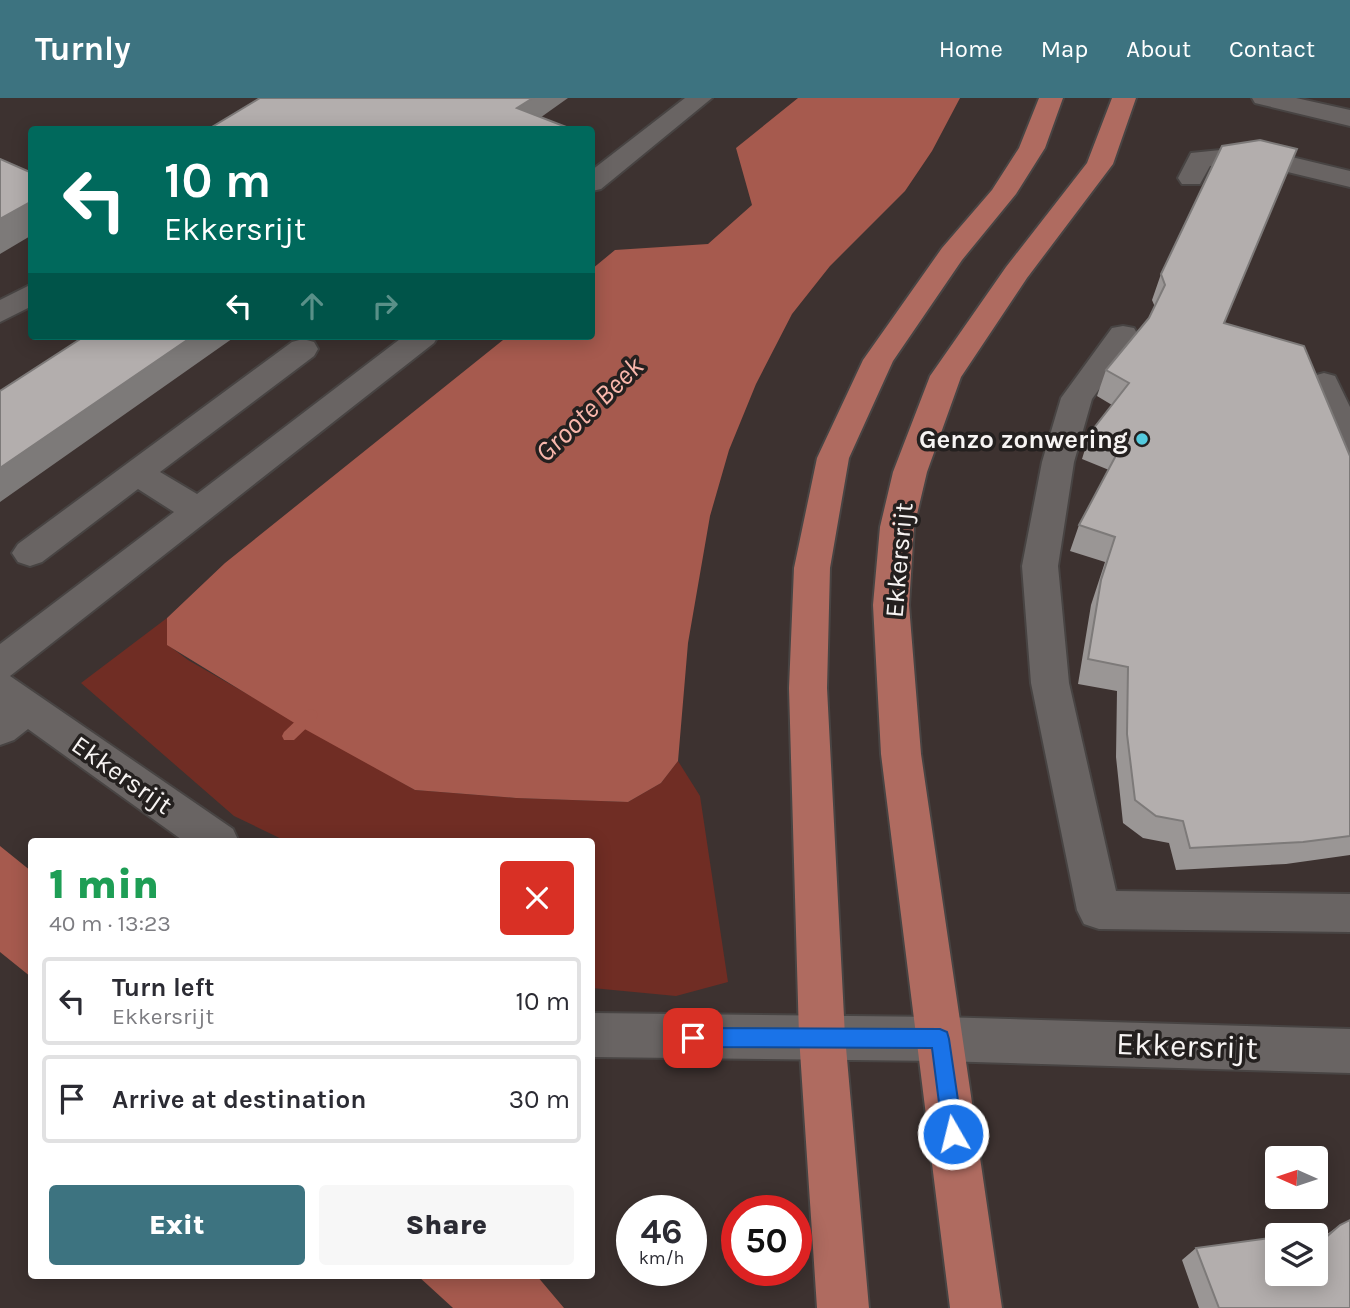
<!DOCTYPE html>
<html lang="en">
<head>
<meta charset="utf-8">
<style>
	body { margin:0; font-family:Karla,sans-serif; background:#f7f7f7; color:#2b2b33; height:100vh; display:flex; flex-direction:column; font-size:26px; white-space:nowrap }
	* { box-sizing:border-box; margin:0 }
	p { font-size:23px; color:#7c7c81 }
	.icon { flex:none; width:38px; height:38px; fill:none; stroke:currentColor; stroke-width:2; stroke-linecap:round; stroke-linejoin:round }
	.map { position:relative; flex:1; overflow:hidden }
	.side { position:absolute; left:28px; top:740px; width:567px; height:441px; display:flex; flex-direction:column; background:#fff; border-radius:7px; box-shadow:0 4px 18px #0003 }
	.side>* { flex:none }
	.hud { position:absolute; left:28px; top:28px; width:567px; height:214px; border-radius:7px; box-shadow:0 4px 18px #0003; background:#00695c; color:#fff; overflow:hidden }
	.needle { width:46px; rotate:273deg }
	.fabs { position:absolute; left:1265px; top:1048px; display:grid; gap:14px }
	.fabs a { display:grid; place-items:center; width:63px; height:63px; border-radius:7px; background:#fff; box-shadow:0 4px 18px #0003; font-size:35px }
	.speed { position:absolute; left:616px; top:1097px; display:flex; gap:14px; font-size:35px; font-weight:700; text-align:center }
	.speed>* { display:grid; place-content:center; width:91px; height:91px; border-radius:50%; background:#fff; box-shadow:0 4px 18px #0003; line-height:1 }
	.speed small { font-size:18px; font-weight:400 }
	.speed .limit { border:10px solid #d22; background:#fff; color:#111 }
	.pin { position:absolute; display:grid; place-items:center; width:60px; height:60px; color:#fff; margin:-30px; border-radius:14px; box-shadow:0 4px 10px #0006 }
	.me { position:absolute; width:77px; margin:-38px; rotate:352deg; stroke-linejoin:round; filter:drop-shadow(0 0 5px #0008) }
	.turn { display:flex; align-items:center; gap:24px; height:147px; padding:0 21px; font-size:32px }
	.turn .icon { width:91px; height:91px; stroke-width:2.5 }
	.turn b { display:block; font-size:49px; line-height:60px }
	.lanes { display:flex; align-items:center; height:66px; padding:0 21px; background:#0003; justify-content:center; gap:35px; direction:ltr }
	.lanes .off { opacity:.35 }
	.round { display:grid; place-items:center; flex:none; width:74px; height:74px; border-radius:7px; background:#f7f7f7 }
	.headline { display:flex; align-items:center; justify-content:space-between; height:119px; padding:0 21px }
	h1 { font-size:42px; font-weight:800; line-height:52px; color:#1e9e55 }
	.cta { display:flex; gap:14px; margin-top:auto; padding:14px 21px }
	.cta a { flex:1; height:80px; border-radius:7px; background:#3d7380; color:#fff; font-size:28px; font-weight:800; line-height:80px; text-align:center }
	.cta a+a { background:#f7f7f7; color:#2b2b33 }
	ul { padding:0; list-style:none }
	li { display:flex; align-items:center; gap:21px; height:88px; margin:0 14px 10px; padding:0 7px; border:4px solid #e1e1e2; border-radius:7px }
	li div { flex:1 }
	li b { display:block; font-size:26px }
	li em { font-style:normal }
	header { display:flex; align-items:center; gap:42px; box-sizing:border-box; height:98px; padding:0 35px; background:#3d7380; color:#fff }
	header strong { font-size:33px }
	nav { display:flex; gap:38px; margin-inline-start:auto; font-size:24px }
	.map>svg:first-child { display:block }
	.built { fill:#3d3230; fill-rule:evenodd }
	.green { fill:#702d24 }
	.water { fill:#a65a4e }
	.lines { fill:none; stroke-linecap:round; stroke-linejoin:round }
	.stream { fill:#a65a4e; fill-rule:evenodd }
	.minor-casing { stroke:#484443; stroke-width:4 }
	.major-casing { stroke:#484443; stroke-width:4 }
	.minor { fill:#696463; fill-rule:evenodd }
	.major { fill:#af6b60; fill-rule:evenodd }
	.wall { fill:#9a9695 }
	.shaded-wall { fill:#7d7a79 }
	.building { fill:#b3aead; stroke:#7d7a79; stroke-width:2 }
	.route { fill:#1a73e8; stroke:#114b97; stroke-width:2 }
	.poi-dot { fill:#54cade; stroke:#24201f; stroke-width:2.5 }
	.labels { text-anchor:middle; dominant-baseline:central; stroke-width:7; stroke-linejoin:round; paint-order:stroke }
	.poi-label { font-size:26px; font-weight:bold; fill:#f7f4f3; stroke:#24201f; text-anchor:end }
	.street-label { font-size:26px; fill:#f7f4f3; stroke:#24201f }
	.water-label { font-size:28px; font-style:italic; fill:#f9b7ac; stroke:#24201f }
	.near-street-label { font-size:32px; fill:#f7f4f3; stroke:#24201f }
</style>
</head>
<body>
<header>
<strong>Turnly</strong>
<nav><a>Home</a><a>Map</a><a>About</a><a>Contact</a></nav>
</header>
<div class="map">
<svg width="1350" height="1210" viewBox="0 0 1350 1210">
	<rect width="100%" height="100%" fill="#2d2929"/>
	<path class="built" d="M0 0H1350V1210H0ZM32 32H592V238H32ZM32 744H592V1178H32ZM1278 1060H1316V1099H1278ZM632 1113H691V1172H632ZM737 1113H796V1172H737ZM1278 1138H1316V1176H1278Z"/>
	<path class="green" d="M167 520 168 547 188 562 415 692 516 700 628 704 661 685 678 663 700 698 728 884 676 898 592 890V744H288L234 718 81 585Z"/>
	<path class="water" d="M798 0H960L932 53 905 93 830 168 792 216 756 286 729 352 710 418 688 545 678 663 661 685 628 704 516 700 415 692 301 629 167 547V520L225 465 508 238H592V171L615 152 708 146 752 107 736 50Z
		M0 748 31 773V879L0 854Z
		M418 1178H537L564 1210H453Z"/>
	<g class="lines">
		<path class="stream" d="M311 611 316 613 318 617 316 621 294 642H284L282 638 284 634 306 613Z"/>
		<defs>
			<path id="minor" d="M685 0H712L601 91 592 93V72Z
				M1252 0H1296L1350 12V28L1255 5Z
				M1250 49 1350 73V89L1250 65 1210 68 1200 86H1182L1178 80 1191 55Z
				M32 186V208L0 224V202Z
				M1123 228 1134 230 1138 237 1092 301 1074 364 1058 468 1069 585 1116 793 1350 796V834L1099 831 1084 826 1077 812 1031 585 1022 468 1042 364 1061 300 1112 230Z
				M404 238H438L434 245 10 578 233 731 239 744H185L28 631 14 642 0 647V546L174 414 138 391 42 464 30 468 18 464 12 455 18 446 292 244 303 241 314 244 318 251 314 258 160 374 197 396Z
				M1324 275 1335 278 1350 309V357L1338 354 1334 346 1308 285 1313 278Z
				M592 915 940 919 1350 931V975L940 963 592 959Z"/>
			<path id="major" d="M1039 0H1063L1045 50 1016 96 962 162 893 263 849 360 830 470 827 590 845 938 869 1210H817L799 938 789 590 794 470 817 360 863 262 942 150 992 92 1019 50Z
				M1112 0H1136L1113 66 1027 180 961 279 927 374 914 429 909 507 921 656 1002 1210H950L881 656 873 507 880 429 893 374 930 278 1006 169 1087 65Z"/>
		</defs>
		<use href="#minor" class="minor-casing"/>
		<use href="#major" class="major-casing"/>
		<use href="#minor" class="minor"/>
		<use href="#major" class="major"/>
	</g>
	<path class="wall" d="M1161 176 1350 358V757L1286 766 1176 772 1169 745 1143 740 1123 725 1116 659 1117 593 1078 586 1091 507 1105 464 1070 453 1079 427 1109 372 1082 361 1090 335 1112 307 1097 298 1106 272 1149 220 1155 209 1152 202Z
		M1340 1127 1350 1210H1199L1182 1162 1196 1150 1278 1176H1316V1144Z"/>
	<path class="shaded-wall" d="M533 0H568L523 32 517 10Z
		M32 103V137L0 156V121Z
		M193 238H236L0 404V370Z"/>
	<path class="building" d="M260 0H533L517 10 574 32H207Z
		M1260 42 1297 51 1224 225 1304 248 1350 358V738L1303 744 1190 750 1183 723 1156 718 1135 702 1127 636 1128 569 1088 561 1101 482 1115 439 1079 427 1121 348 1090 335 1129 285 1106 272 1149 220 1165 187 1161 176 1222 48Z
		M0 61 32 75V103L0 121Z
		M85 238H193L0 370V293Z
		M1350 1122V1210H1219L1196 1150 1277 1139 1278 1176H1316V1148L1340 1127Z"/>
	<path class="route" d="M693 930 940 931 947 934 949 941 963 1036 960 1043 953 1046 946 1043 943 1036 932 950 693 949 686 946 683 940 686 933Z"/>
	<circle class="poi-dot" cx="1142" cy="341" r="7"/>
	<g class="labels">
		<g class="poi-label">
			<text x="1128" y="341">Genzo zonwering</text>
		</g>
		<g class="street-label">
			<text transform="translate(899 462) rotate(-85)">Ekkersrijt</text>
			<text transform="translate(122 677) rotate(35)">Ekkersrijt</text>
		</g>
		<g class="water-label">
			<text transform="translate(589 311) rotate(-44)">Groote Beek</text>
		</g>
		<g class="near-street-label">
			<text transform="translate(1187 948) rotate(2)">Ekkersrijt</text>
		</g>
	</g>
</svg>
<div class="fabs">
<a><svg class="needle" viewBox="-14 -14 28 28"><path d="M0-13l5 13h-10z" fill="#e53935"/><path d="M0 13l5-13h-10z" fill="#7c7c81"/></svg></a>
<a><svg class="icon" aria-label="layers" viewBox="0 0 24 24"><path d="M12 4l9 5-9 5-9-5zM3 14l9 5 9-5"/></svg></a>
</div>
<div class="speed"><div>46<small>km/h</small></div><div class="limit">50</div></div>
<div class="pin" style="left:693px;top:940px;background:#d93025"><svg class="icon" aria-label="arrive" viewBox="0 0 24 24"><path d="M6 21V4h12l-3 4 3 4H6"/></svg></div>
<svg class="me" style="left:953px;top:1036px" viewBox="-20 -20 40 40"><circle r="17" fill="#1a73e8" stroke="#fff" stroke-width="3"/><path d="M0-11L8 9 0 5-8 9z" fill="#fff"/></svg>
<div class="hud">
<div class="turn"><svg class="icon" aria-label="left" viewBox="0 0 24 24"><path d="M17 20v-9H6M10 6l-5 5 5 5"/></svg><div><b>10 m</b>Ekkersrijt</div></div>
<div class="lanes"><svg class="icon" aria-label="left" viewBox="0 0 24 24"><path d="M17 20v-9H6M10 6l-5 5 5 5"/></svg><svg class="icon off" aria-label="ahead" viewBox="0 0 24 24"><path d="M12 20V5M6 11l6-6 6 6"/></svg><svg class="icon off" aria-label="right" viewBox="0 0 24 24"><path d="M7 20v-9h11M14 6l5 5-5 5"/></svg></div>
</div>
<section class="side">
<div class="headline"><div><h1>1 min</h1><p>40 m · 13:23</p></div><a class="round" style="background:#d93025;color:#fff"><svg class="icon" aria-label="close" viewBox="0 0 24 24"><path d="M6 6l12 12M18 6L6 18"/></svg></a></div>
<ul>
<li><svg class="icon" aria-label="left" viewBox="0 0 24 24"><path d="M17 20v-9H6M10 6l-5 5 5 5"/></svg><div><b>Turn left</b><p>Ekkersrijt</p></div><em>10 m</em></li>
<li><svg class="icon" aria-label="arrive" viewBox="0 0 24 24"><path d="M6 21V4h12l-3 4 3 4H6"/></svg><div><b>Arrive at destination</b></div><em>30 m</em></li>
</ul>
<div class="cta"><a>Exit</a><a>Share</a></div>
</section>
</div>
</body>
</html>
